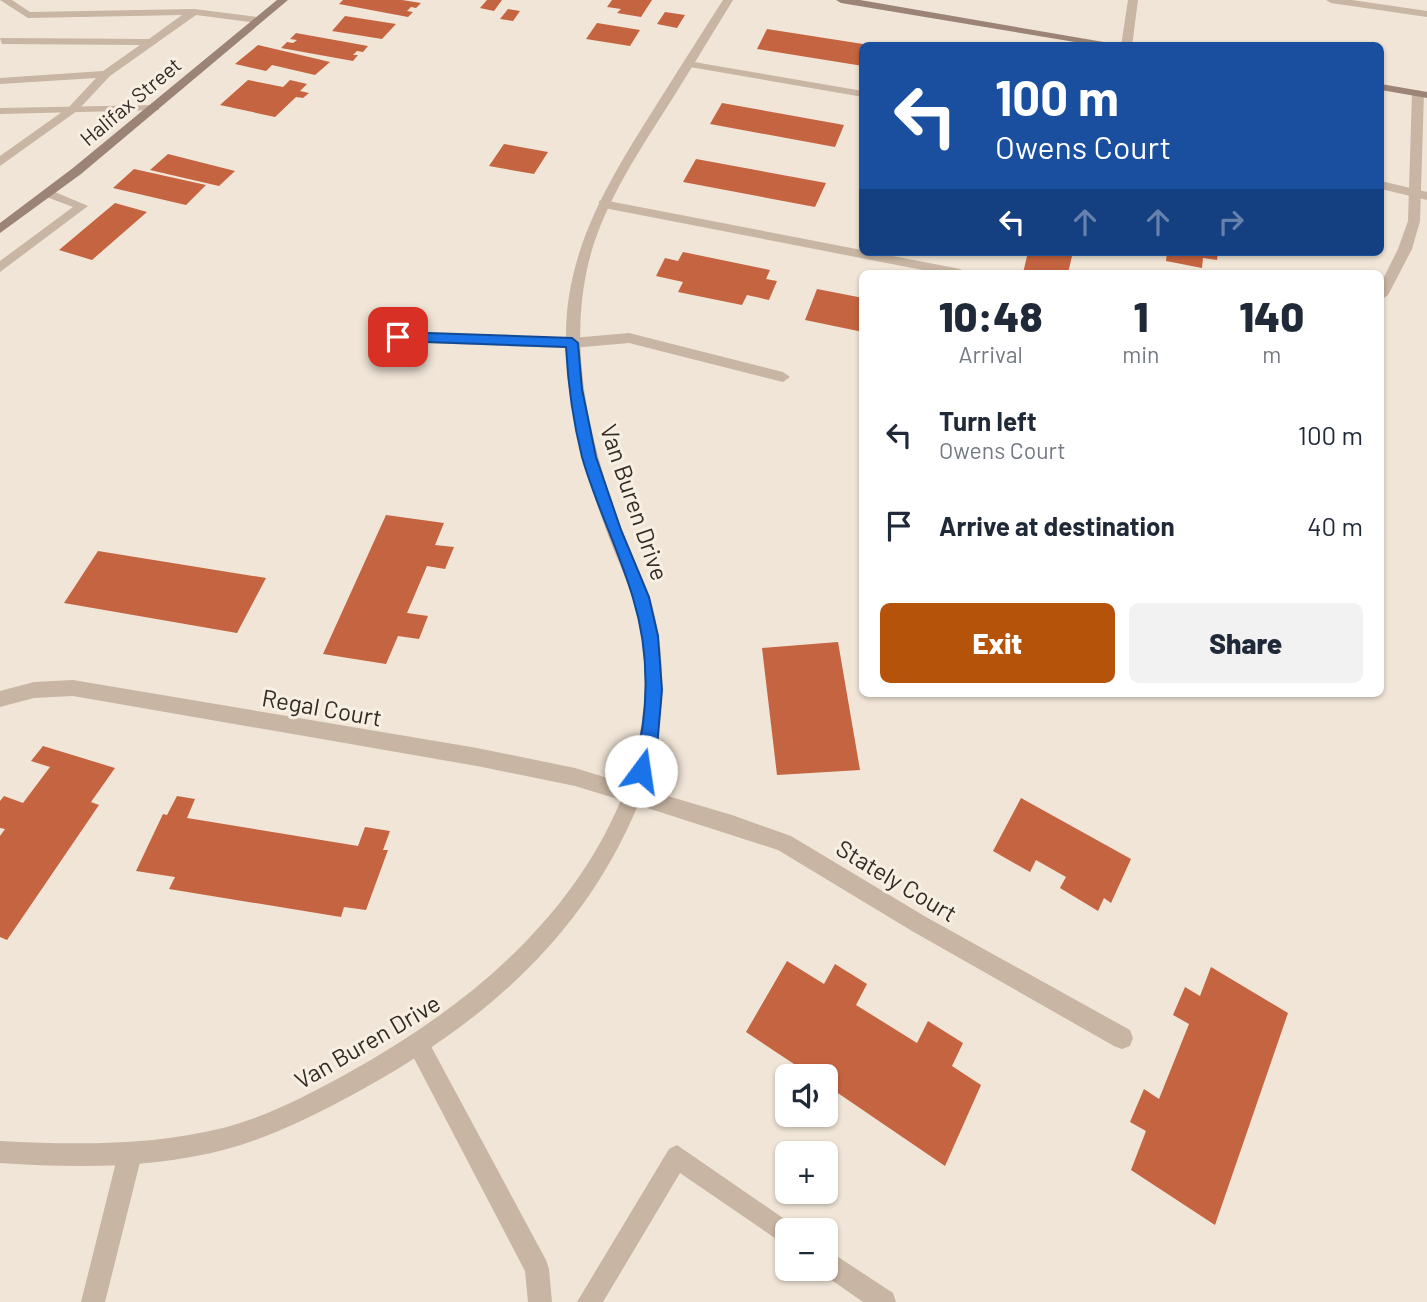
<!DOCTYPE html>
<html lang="en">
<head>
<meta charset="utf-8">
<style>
	body { margin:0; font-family:Barlow,sans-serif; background:#f2f2f3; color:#1f2937; height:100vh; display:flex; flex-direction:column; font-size:26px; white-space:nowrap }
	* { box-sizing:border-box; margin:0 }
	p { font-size:23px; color:#747a83 }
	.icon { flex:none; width:38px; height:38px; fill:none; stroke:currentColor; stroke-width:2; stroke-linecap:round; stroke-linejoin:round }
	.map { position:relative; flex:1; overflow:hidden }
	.sheet { position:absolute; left:859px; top:270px; width:525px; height:427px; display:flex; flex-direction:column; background:#fff; border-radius:10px; box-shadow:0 2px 5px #0004 }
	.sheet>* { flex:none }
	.guide { position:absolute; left:859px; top:42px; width:525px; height:214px; border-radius:10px; box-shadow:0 2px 5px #0004; background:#1a4fa0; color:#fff; overflow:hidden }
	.controls { position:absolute; left:775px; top:1064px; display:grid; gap:14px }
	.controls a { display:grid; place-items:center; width:63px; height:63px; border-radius:10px; background:#fff; box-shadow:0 2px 5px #0004; font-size:35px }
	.pin { position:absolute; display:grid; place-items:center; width:60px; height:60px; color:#fff; margin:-30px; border-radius:14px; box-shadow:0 4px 10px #0006 }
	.me { position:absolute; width:77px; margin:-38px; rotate:14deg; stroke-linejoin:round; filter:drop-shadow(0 0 5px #0008) }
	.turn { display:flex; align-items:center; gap:24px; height:147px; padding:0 21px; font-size:32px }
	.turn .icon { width:91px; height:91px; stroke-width:2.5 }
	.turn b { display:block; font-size:49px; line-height:60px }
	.lanes { display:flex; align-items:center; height:66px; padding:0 21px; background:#0003; justify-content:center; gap:35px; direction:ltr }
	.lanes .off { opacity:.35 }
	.eta { display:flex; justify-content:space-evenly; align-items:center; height:119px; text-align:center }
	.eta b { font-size:42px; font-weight:800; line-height:49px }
	.primary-button { display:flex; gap:14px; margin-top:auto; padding:14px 21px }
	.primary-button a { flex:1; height:80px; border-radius:10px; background:#b45309; color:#fff; font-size:28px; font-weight:800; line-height:80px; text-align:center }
	.primary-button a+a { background:#f2f2f3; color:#1f2937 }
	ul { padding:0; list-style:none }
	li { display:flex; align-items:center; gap:21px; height:91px; padding:0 21px }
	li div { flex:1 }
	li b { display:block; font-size:26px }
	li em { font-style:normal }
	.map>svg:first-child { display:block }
	.building { fill:#c56440 }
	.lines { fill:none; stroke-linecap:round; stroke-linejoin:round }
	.lane { fill:#c8b5a3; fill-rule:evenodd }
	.street { fill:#c8b5a3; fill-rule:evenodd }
	.secondary { fill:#9b8475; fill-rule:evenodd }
	.route { fill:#1a73e8; stroke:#114b97; stroke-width:2 }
	.labels { text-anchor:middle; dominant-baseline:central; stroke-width:6; stroke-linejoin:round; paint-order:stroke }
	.far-street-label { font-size:21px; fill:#332a25; stroke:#f8efe3 }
	.street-label { font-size:24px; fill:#332a25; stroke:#f8efe3 }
</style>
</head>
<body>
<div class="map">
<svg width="1427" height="1302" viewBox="0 0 1427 1302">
	<rect width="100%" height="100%" fill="#f0e5d7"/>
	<path class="building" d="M343 0H402L421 3 416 8 411 7 407 11 413 12 408 17 339 4Z
		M487 0H502L494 11 480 8Z
		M612 0H652L641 17 617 13 621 9 607 7Z
		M508 9 520 11 513 21 500 19Z
		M665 12 685 15 677 28 657 24Z
		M345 16 396 24 382 39 332 31Z
		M597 23 640 30 630 46 586 39Z
		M767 29 863 44V66L757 49Z
		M296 33 368 46 363 52 357 51 353 55H358L353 61 281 48 287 42 293 43 297 40 290 39Z
		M258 45 330 62 315 75 272 65 266 71 235 64Z
		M248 80 283 87 290 80 307 84 300 91 309 93 303 98 296 97 275 117 220 105Z
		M722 103 844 125 835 147 710 124Z
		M504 144 548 152 534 174 489 166Z
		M168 154 235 171 219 186 150 170Z
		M696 159 826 183 815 207 683 182Z
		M134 169 206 185 186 205 113 188Z
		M115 203 147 212 92 260 59 250Z
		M683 252 770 270 766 279 777 281 769 300 747 295 742 305 678 292 683 282 656 276 665 258 678 261Z
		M1028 252 1072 256 1068 273H1023Z
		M1167 252H1218L1217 260 1203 258 1202 268 1166 261Z
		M817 289 863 298V332L805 320Z
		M386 515 444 523 435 545 454 547 445 569 427 566 407 613 428 616 419 639 398 636 386 664 323 654Z
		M98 551 266 578 237 633 64 603Z
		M838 642 860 770 777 775 762 648Z
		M43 746 115 768 91 802 99 805 7 940 0 937V836L5 829 0 828V801L4 796 23 803 50 767 31 761Z
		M177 796 195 799 187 818 358 846 365 827 390 831 383 850H388L366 910 344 907 341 917 169 889 175 877 136 871 163 814 167 815Z
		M1021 798 1131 859 1111 903 1104 898 1098 911 1060 888 1066 877 1036 860 1030 872 993 851Z
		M787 961 824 984 835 964 867 984 856 1005 917 1043 928 1021 963 1043 952 1066 981 1085 945 1166 826 1085V1076H812L746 1032Z
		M1211 967 1288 1013 1215 1225 1131 1170 1146 1131 1130 1122 1144 1089 1159 1099 1189 1024 1173 1015 1185 987 1200 996Z"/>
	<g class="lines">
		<path class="lane" d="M0 0H12L30 12 194 9 257 17 262 20 257 23 196 15 110 76 77 111 0 166V156L69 107 96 78 0 84V78L103 71 140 45 2 44 0 38 149 39 182 15 28 18Z
			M1128 0H1138L1132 46H1121Z
			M1326 0H1352L1427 11V17L1331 3Z
			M688 61 863 91V97L684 66V62Z
			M1381 181 1427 192V200L1381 189Z
			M48 189 88 206 0 272V261L73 207 44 196 42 193Z
			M603 200 960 269 967 273H938L599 207V201Z
			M629 333 783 372 790 377 783 382 629 343 572 348 565 343 572 338Z
			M418 1034 426 1037 546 1260 549 1269 552 1302H528L525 1271 407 1045 410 1037Z
			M130 1142 138 1146 142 1154 105 1302H81L118 1154 122 1146Z
			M677 1145 796 1227 798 1230H788V1247L680 1173 603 1302H577L669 1149Z
			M826 1249 893 1293 896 1302H863L817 1270 826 1269Z"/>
		<path class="street" d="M723 0H733C712 34 691 69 669 104 636 156 598 212 586 274 569 360 592 447 621 527 632 557 648 586 655 617 668 674 663 733 644 789L732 815 791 836 926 917 1130 1030 1133 1038 1130 1046 1122 1049 1114 1046 912 931 778 850 638 805C582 940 479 1026 354 1094 313 1116 271 1137 227 1149 153 1169 76 1168 0 1163V1141C76 1145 153 1146 227 1127 270 1115 310 1094 348 1073 463 1009 569 924 621 800L575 786 477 766 73 696 34 698 0 707V691L34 682 73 680 477 748 575 768 627 784C646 730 650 671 637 615 631 587 618 562 608 535 586 476 567 411 566 348L398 342 391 337 398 332 566 338C565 249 611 177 657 104 679 69 701 34 723 0Z
			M1418 90 1424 93 1420 221 1412 249 1388 295 1381 300V283L1398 249 1408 221 1412 93Z
			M155 105 159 106V110L0 114V108Z"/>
		<path class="secondary" d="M277 0H288L81 174 0 233V223L73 168Z
			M836 0H860L1127 46H1099L841 3Z
			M1381 84 1427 92V98L1381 90Z"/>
	</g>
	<path class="route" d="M398 332 572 338 578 343 582 389 596 457 621 530 649 597 658 636 662 690 657 747 647 777 641 779 635 777 632 771C650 717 650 653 633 598 619 550 596 506 582 457 573 421 568 384 566 347L398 341 392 337Z"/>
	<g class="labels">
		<g class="far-street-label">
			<text transform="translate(130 101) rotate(-40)">Halifax Street</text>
		</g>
		<g class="street-label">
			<text transform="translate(635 502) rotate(71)">Van Buren Drive</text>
			<text transform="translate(322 707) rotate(10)">Regal Court</text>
			<text transform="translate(897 880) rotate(31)">Stately Court</text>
			<text transform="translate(367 1041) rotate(-30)">Van Buren Drive</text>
		</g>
	</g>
</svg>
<div class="controls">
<a><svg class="icon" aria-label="sound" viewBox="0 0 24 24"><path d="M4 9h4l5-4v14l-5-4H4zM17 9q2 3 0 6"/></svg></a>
<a>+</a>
<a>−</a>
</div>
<div class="pin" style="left:398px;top:337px;background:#d93025"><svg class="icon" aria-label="arrive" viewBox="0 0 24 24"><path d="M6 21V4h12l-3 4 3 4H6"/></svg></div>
<svg class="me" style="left:641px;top:771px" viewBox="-20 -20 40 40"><circle r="19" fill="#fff"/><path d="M0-13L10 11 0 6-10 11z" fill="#1a73e8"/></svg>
<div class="guide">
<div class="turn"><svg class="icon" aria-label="left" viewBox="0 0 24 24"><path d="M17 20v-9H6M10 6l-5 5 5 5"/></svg><div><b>100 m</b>Owens Court</div></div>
<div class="lanes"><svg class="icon" aria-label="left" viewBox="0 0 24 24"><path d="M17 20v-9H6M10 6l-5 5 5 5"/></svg><svg class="icon off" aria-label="ahead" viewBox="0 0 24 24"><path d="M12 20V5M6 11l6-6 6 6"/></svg><svg class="icon off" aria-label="ahead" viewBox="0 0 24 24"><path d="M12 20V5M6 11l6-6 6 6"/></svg><svg class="icon off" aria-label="right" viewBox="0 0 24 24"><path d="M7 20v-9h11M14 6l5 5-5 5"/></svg></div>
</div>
<section class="sheet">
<div class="eta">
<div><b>10:48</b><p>Arrival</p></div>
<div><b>1</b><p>min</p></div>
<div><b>140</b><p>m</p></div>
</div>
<ul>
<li><svg class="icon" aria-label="left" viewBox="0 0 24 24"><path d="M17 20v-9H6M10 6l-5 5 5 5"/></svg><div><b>Turn left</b><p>Owens Court</p></div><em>100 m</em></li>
<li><svg class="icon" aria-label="arrive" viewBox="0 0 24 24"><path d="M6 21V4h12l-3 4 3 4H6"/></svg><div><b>Arrive at destination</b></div><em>40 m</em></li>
</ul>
<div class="primary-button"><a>Exit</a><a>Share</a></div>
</section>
</div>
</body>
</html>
